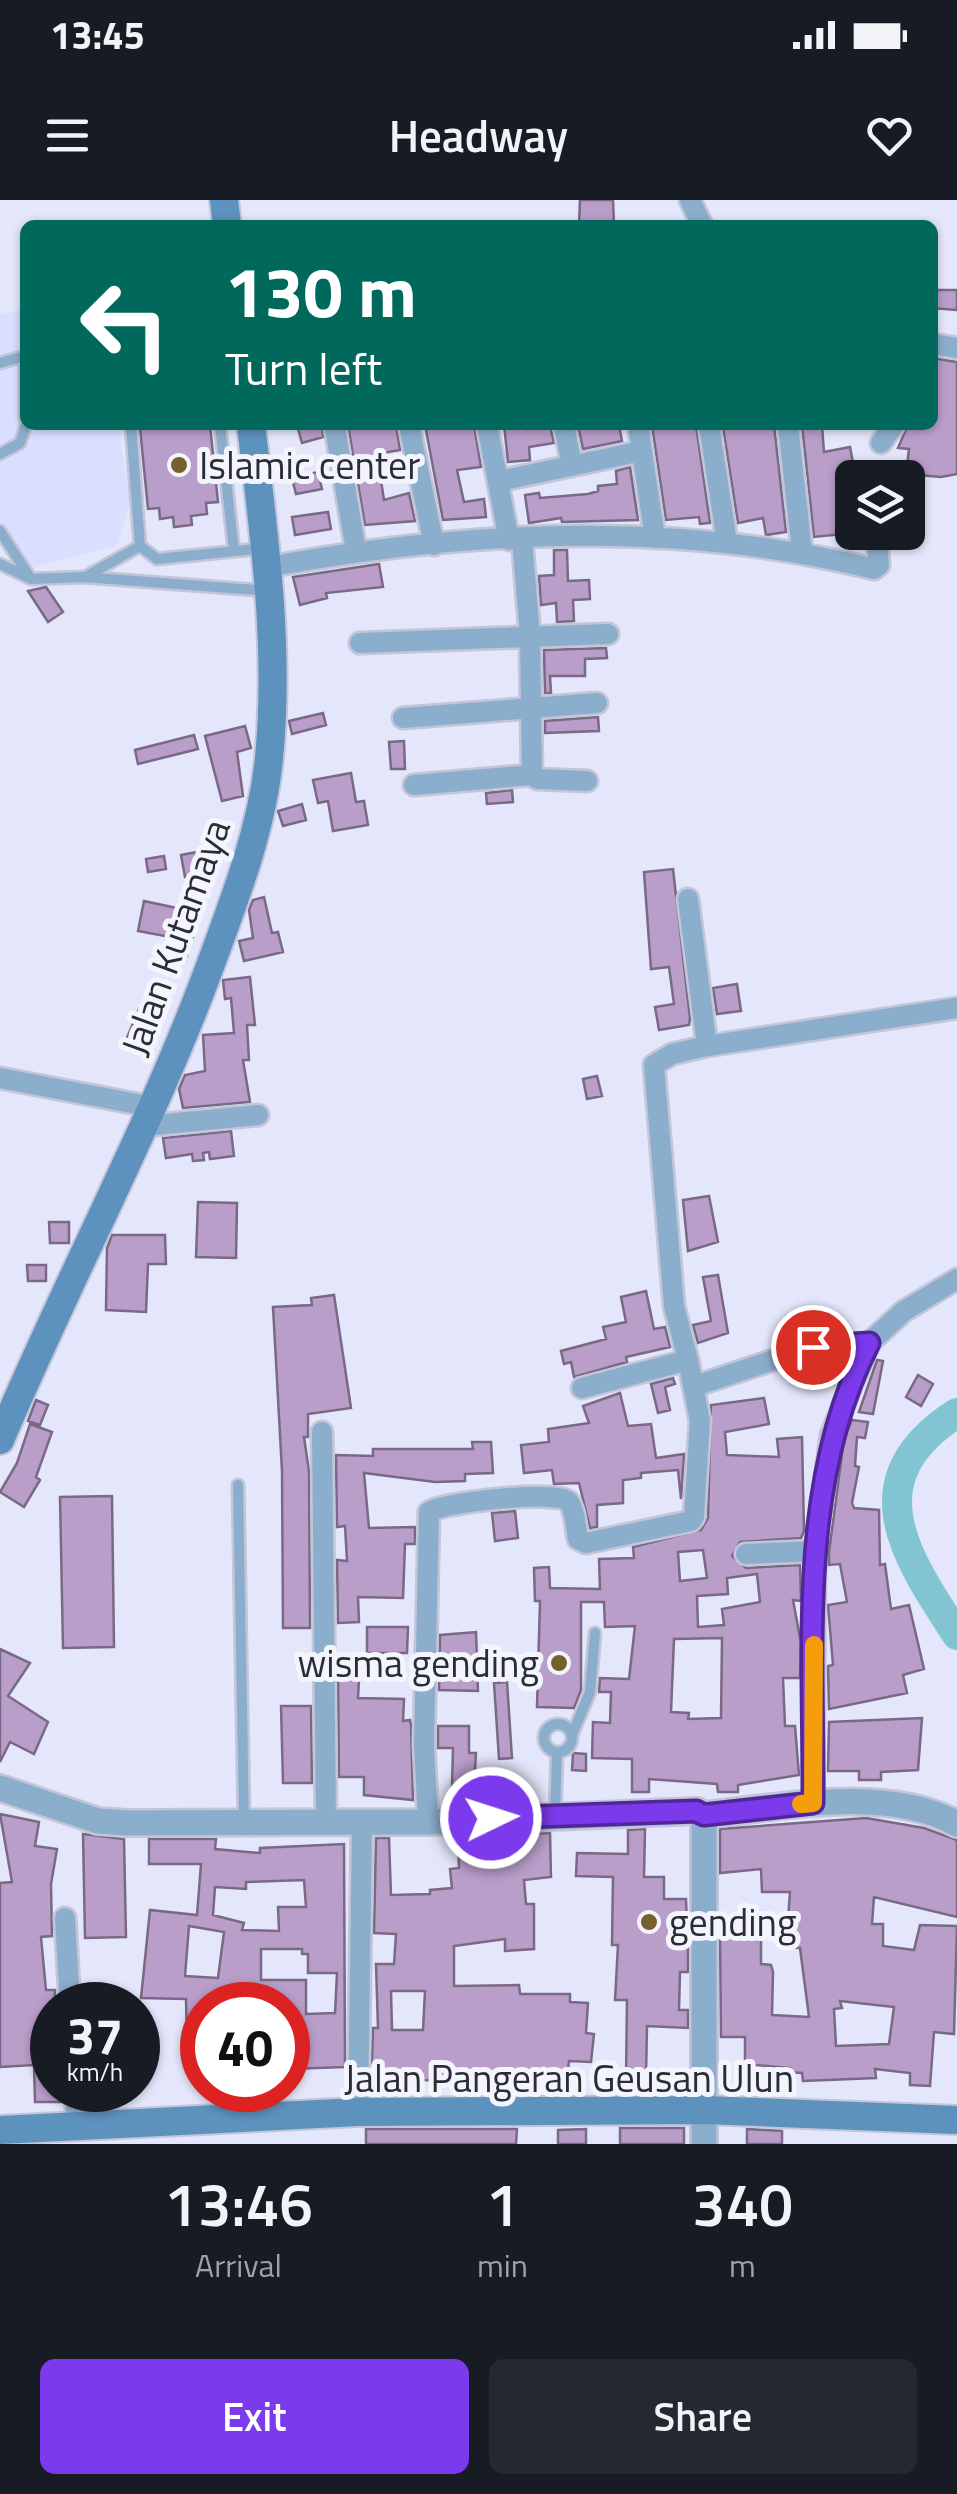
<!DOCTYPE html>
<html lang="en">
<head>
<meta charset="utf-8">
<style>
	body { margin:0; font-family:"Titillium Web",sans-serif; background:#242831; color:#f1f3f6; height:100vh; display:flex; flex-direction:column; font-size:38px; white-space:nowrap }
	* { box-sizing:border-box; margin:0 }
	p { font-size:32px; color:#9ea1a6 }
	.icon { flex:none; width:55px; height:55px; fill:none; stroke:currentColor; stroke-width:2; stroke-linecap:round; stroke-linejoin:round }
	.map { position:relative; height:1944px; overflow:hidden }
	.details { display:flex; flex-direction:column; background:#171b24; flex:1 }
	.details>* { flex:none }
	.top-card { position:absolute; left:20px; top:20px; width:918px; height:210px; border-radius:15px; box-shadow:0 2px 8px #0004; background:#00695c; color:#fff; overflow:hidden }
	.controls { position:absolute; left:835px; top:260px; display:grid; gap:20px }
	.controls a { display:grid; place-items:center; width:90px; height:90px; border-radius:15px; background:#171b24; box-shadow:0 2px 8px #0004; font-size:50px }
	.speed { position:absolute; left:30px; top:1782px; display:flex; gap:20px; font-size:50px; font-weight:700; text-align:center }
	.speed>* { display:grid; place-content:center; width:130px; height:130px; border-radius:50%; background:#171b24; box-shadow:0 2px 8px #0004; line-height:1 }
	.speed small { font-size:25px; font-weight:400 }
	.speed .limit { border:15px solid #d22; background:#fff; color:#111 }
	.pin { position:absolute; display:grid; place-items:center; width:85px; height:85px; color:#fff; margin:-42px; border:5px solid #fff; border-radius:50%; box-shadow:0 2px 10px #0007 }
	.me { position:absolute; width:110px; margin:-55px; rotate:86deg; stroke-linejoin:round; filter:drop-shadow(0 0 8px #0008) }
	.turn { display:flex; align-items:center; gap:35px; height:210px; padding:0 40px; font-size:45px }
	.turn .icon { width:130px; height:130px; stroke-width:2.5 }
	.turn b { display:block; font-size:70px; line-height:85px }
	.eta { display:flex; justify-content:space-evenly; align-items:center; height:170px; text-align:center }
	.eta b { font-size:60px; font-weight:600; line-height:70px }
	.cta { display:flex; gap:20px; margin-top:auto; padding:20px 40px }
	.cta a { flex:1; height:115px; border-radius:15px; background:#7c3aed; color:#fff; font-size:40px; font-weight:600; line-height:115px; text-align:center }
	.cta a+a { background:#242831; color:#f1f3f6 }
	.status { display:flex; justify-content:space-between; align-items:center; height:70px; padding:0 50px; background:#171b24; direction:ltr }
	.status svg { height:28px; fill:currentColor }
	header { display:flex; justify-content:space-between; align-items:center; height:130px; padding:0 40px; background:#171b24; font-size:45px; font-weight:600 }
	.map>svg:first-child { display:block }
	.built { fill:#dadfff }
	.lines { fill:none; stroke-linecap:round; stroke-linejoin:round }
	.river { stroke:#83c4d2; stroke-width:30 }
	.building { fill:#b99eca; stroke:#7a6984; stroke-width:2.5; fill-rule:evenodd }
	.service-casing { stroke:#c3c5d8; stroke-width:15 }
	.minor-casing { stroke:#c3c5d8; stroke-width:25 }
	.tertiary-casing { stroke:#c3c5d8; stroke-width:30 }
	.secondary-casing { stroke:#c3c5d8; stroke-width:32 }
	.service { stroke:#8caecd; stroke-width:10 }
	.minor { stroke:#8caecd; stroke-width:20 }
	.tertiary { stroke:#8caecd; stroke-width:25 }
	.secondary { stroke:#5d91be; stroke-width:28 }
	.route-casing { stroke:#51269a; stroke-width:25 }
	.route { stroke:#7c3aed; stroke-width:18 }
	.slow { stroke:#f59e0b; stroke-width:18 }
	.poi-dot { fill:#776030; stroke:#f4f5fc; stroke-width:4 }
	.labels { text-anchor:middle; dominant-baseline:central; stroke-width:10; stroke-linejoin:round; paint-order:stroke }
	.poi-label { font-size:38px; fill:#2a2c38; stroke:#f4f5fc; text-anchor:start }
	.street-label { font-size:38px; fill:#2a2c38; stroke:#f4f5fc }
</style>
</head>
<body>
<div class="status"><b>13:45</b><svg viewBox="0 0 49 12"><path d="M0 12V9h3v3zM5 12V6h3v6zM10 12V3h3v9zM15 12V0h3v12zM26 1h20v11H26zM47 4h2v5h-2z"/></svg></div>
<header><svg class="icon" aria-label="menu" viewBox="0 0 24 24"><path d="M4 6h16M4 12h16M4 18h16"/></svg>Headway<svg class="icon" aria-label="heart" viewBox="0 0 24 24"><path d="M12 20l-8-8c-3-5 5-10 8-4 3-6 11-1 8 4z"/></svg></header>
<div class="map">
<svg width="957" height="1944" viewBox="0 0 957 1944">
	<rect width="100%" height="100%" fill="#e4e7fb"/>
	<path class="built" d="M25 109V225H118L130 302 117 345 32 368 0 321V114Z"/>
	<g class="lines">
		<path class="river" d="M957 1213C853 1279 905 1356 957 1435"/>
	</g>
	<path class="building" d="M580 0H613L614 25H579Z
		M932 90H957V110L932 108Z
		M932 158 957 162V274L941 277 906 274 909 249 898 248 908 225H932Z
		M210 225 218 302 206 303 207 314 191 316 192 325 174 327 173 317 160 319 159 308 148 309 140 228Z
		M297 225H322L323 237 302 243Z
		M348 225H396L400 250 377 254 384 300 409 293 415 321 365 325Z
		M425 225H474L481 267 457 270 464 302 484 299 486 317 443 320Z
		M504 225H525L526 229 550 226 554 243 529 247 530 260 508 262Z
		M578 225H619L622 241 583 249Z
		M652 225H696L710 323 700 324 699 317 666 320Z
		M774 225 786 332 766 335 763 318 738 323 723 227Z
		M802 225H822L824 252 850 247 856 278H852V333L814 337Z
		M630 267 638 320 562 322 561 318 529 323 525 295 539 293 540 298 588 294 598 291V286L617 284 616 271Z
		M318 272 322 289 296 294 292 278Z
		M328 312 331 329 295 335 292 317Z
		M554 350H567L568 381 589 380 590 399 573 400 574 421 557 422 556 403 541 405 539 376 554 375Z
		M379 364 383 387 326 393 327 398 300 405 293 377Z
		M46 387 63 412 48 422 28 391Z
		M606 448 607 458 585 459V476H550L551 493H545L544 450Z
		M323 513 326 525 292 534 289 521Z
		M598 517 599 531 545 533V521Z
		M245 526 251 548 237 552 243 596 222 601 205 536Z
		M194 535 198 549 138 564 135 550Z
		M404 541 405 569H391L389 542Z
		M351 573 356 602 364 601 368 625 333 631 328 601 318 603 313 580Z
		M512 590 513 602 487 604 486 593Z
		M302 604 306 620 283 626 278 611Z
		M202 651 206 674 185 677 181 655Z
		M164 656 166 669 148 672 146 659Z
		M673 669 690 818 689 825 659 830 655 807 674 804 669 767 651 769 644 672Z
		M264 697 272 733 278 732 283 752 244 761 239 741 253 738 249 710 253 700Z
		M144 701 200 713 185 762 171 759 176 738 138 731Z
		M250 777 255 825H247L249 860H243L250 902 183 908 179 889 185 875 205 871 203 835 234 833 231 798 225 799 223 780Z
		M737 784 741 811 717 814 713 788Z
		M139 809 153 815 140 846 126 840Z
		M597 876 602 896 587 899 583 879Z
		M231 931 234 956 210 959 209 952 203 953 204 960 193 961 192 954 166 958 163 938Z
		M709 996 718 1042 688 1051 683 1000Z
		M198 1002 237 1003 236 1058 196 1057Z
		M49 1022H69V1043H50Z
		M112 1035H165L166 1064H148L146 1112 106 1110 107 1048Z
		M27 1065H46V1081H28Z
		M718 1075 728 1133 698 1143 693 1125 711 1121 703 1077Z
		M646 1091 654 1129 665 1127 670 1147 626 1157 627 1162 574 1177 571 1162 564 1164 561 1151 606 1139 603 1127 626 1122 621 1097Z
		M334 1095 351 1208 308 1214V1237H304L309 1271 310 1428H283L282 1271 273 1107 312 1105 311 1098Z
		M877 1160 883 1161 873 1214 859 1212Z
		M918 1175 933 1184 921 1206 906 1197Z
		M673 1178 675 1184 665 1187 670 1210 658 1213 651 1184Z
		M620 1193 628 1226 651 1224 656 1258 684 1254 681 1299 678 1270 641 1273V1278L623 1280V1303L597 1305V1327L590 1328 579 1283 554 1284 552 1270 524 1273 521 1245 549 1242 548 1229 589 1223 583 1206Z
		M764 1198 769 1224 725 1232 727 1255 779 1257 777 1239 802 1237 804 1331 801 1338 740 1342 732 1356 746 1368 800 1365 801 1401 793 1400 801 1443 800 1478H783L785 1526H795L799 1575 738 1585V1592H718L717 1584 649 1579V1592H632V1559L592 1558 593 1522 610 1523 611 1492H599L600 1478 629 1479 635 1426 605 1427 604 1402H581V1490L574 1508 537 1507 540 1401H535L534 1368 549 1367 550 1388 600 1389 599 1359 634 1358 633 1347 701 1330 708 1318 711 1205ZM703 1350 707 1378 680 1381 678 1352ZM757 1374 760 1402 722 1409 724 1425 698 1427 697 1396 728 1394 727 1378ZM722 1438 721 1518 688 1519 689 1513 671 1512 674 1439Z
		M36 1200 48 1205 40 1225 28 1221Z
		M852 1220 868 1222 865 1238 857 1237 855 1266 859 1267 852 1303 854 1308 879 1310 880 1365 885 1364 891 1409 909 1405 924 1469 903 1475 907 1493 829 1509 828 1466 833 1465 828 1405 847 1402 840 1364 829 1365V1352L844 1239Z
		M30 1224 52 1232 36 1277 40 1280 24 1307 0 1292 17 1263Z
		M472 1242H491L493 1273 465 1274V1281L435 1282 364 1273 369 1328 415 1327V1344H405L403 1398 358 1397 359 1422 338 1423 337 1360 347 1361 345 1326 337 1327 336 1255 373 1256V1249H473Z
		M112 1296 114 1447 63 1448 60 1297Z
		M515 1311 518 1338 495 1341 492 1313Z
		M367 1427H408L407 1453H367Z
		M476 1432 478 1491 439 1490 440 1435Z
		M0 1449 30 1463 8 1496 48 1522 34 1554 10 1542 0 1562Z
		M338 1478 359 1479 358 1498 404 1499 403 1521 410 1520 411 1526 413 1600 364 1595V1577H339Z
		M507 1482 512 1558 499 1559 494 1483Z
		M281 1506H311L312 1583H283Z
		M922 1518 918 1570 881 1572V1580H859V1571H828L829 1522Z
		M438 1526H469V1553H476L474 1587H452L453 1548H438Z
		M573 1553 586 1554V1571L572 1570Z
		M0 1614 39 1622 35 1646 57 1649 51 1684 52 1736 41 1737 46 1790H55L52 1890H61L62 1902H35L34 1865 0 1867V1683L12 1682Z
		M866 1618 924 1628 957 1640V1717L874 1697 872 1724H883V1746L914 1750 920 1725 957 1726 954 1834 934 1832 930 1886 910 1885V1873L875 1869 876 1878 803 1881 802 1873 789 1872 790 1868 745 1864V1837H721L720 1731H761V1764L771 1765 773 1772 772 1815 809 1817 800 1748 786 1747 790 1692H762L761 1669 720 1673V1629ZM840 1801 894 1807 889 1844 836 1846 834 1809 842 1808Z
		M645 1629 644 1677H664V1699H686L688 1751V1772H680L679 1810H688V1828L647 1826 646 1878 626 1877 627 1800H615L618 1745H612L613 1677 576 1676 577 1653 628 1654V1630Z
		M550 1633 551 1677 524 1680 526 1704H534V1749L505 1751V1739L454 1746V1786L519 1785 520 1794H570V1802L588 1803 586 1833 594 1834 591 1862 569 1861 567 1877 454 1871V1881L422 1880V1872H379V1863H372L373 1828H378L376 1764H394L396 1734 374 1733 376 1638H389L391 1695 430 1694V1690L452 1688 450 1669 459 1668 458 1637ZM391 1791H425L423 1830H392Z
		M83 1634 124 1639 126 1737 85 1738Z
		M149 1639H216L215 1649 260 1653V1648L344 1644 345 1867 288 1869V1805H202V1848H187L186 1799 141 1798 150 1710 197 1715 201 1664H149ZM304 1680 306 1707H278L279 1731 242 1730 244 1723 213 1715 215 1687 246 1689V1682ZM189 1726 224 1732 218 1778 185 1776ZM261 1749H302V1754H308V1773H337L335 1813 306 1814V1780H261Z
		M620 1928H684V1944H620Z
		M366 1929H517L516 1944H366Z
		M586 1929V1944H558V1930Z
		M747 1929 782 1931V1944H747Z"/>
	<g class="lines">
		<defs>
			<path id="service" d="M25 159V218
				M0 163 25 156
				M131 225 140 346 157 359 265 348
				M220 225 234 351
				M0 254 20 243 26 225
				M0 331 29 376
				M0 364 31 379 83 377 269 391
				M85 377 140 346
				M238 1285 244 1620
				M544 1538a14 14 0 1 1 28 0a14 14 0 1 1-28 0Z
				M572 1535 590 1492 595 1433
				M555 1615 557 1552
				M107 1924 108 1890"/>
			<path id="minor" d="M690 0 702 25
				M932 144 957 148
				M409 225 434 345
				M487 225 509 340
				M564 225 572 266
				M638 225 655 338
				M709 225 727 342
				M788 225 802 351
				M335 228 356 351
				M881 243 894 225
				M499 281 642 251
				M522 339 530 436 532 575 537 579 587 581
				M268 367C467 330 676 320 874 369L879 365 876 332
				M360 443 608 434
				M403 518 597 503
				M414 585 532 575
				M688 699 707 846
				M0 878 153 907
				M145 926 258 915
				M688 1160 674 1106 654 865 672 854 707 846 957 808
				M695 1186 813 1147 869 1143
				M322 1232 326 1622
				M746 1354 815 1351
				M813 1603 815 1351 831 1235 869 1143 904 1111 957 1079
				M428 1622 424 1545 429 1312C443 1302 558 1290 568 1301 575 1308 576 1330 578 1339L586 1343 691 1321 694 1317 700 1221 688 1160 582 1188
				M65 1718 70 1805
				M75 1890 77 1926
				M358 1912 362 1623"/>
			<path id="tertiary" d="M0 1588 98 1621 127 1623 428 1622 697 1611 704 1615C780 1607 888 1585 957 1624
				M704 1615V1944"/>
			<path id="secondary" d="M224 0 227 25
				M0 1240C67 1081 149 930 209 769 234 701 262 630 269 558 280 447 264 335 251 225
				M0 1930 358 1912 705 1910 957 1920"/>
		</defs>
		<use href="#service" class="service-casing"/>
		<use href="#minor" class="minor-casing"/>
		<use href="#tertiary" class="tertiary-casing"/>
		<use href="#secondary" class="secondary-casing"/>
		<use href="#service" class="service"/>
		<use href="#minor" class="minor"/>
		<use href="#tertiary" class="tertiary"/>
		<use href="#secondary" class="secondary"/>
	</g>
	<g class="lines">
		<defs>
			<path id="route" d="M491 1618 696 1611 704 1615 813 1603C814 1448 797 1285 869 1143L813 1147"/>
		</defs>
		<use href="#route" class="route-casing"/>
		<use href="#route" class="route"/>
		<path class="slow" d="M801 1604 813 1603 814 1445"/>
	</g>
	<g class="poi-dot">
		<circle cx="179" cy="265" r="10"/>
		<circle cx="559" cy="1463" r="10"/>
		<circle cx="649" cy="1722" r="10"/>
	</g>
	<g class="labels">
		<g class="poi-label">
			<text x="199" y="265">Islamic center</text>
			<text x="539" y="1463" text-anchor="end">wisma gending</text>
			<text x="669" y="1722">gending</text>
		</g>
		<g class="street-label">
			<text transform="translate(175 737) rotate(-70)">Jalan Kutamaya</text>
			<text x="569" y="1878">Jalan Pangeran Geusan Ulun</text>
		</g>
	</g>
</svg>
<div class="controls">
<a><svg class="icon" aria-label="layers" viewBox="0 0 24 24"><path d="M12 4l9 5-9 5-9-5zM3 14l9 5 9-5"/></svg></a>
</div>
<div class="speed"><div>37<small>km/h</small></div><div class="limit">40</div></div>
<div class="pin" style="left:813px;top:1147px;background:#d93025"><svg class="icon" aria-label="arrive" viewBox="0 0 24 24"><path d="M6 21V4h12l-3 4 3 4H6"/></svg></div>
<svg class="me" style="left:491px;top:1618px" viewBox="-20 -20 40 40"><circle r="17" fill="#7c3aed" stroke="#fff" stroke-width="3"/><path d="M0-11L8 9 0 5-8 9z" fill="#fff"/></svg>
<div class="top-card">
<div class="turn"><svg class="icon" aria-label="left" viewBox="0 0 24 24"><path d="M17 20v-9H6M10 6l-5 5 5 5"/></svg><div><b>130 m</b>Turn left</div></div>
</div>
</div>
<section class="details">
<div class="eta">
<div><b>13:46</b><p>Arrival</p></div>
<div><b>1</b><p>min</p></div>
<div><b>340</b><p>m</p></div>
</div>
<div class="cta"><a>Exit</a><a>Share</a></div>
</section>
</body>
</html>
